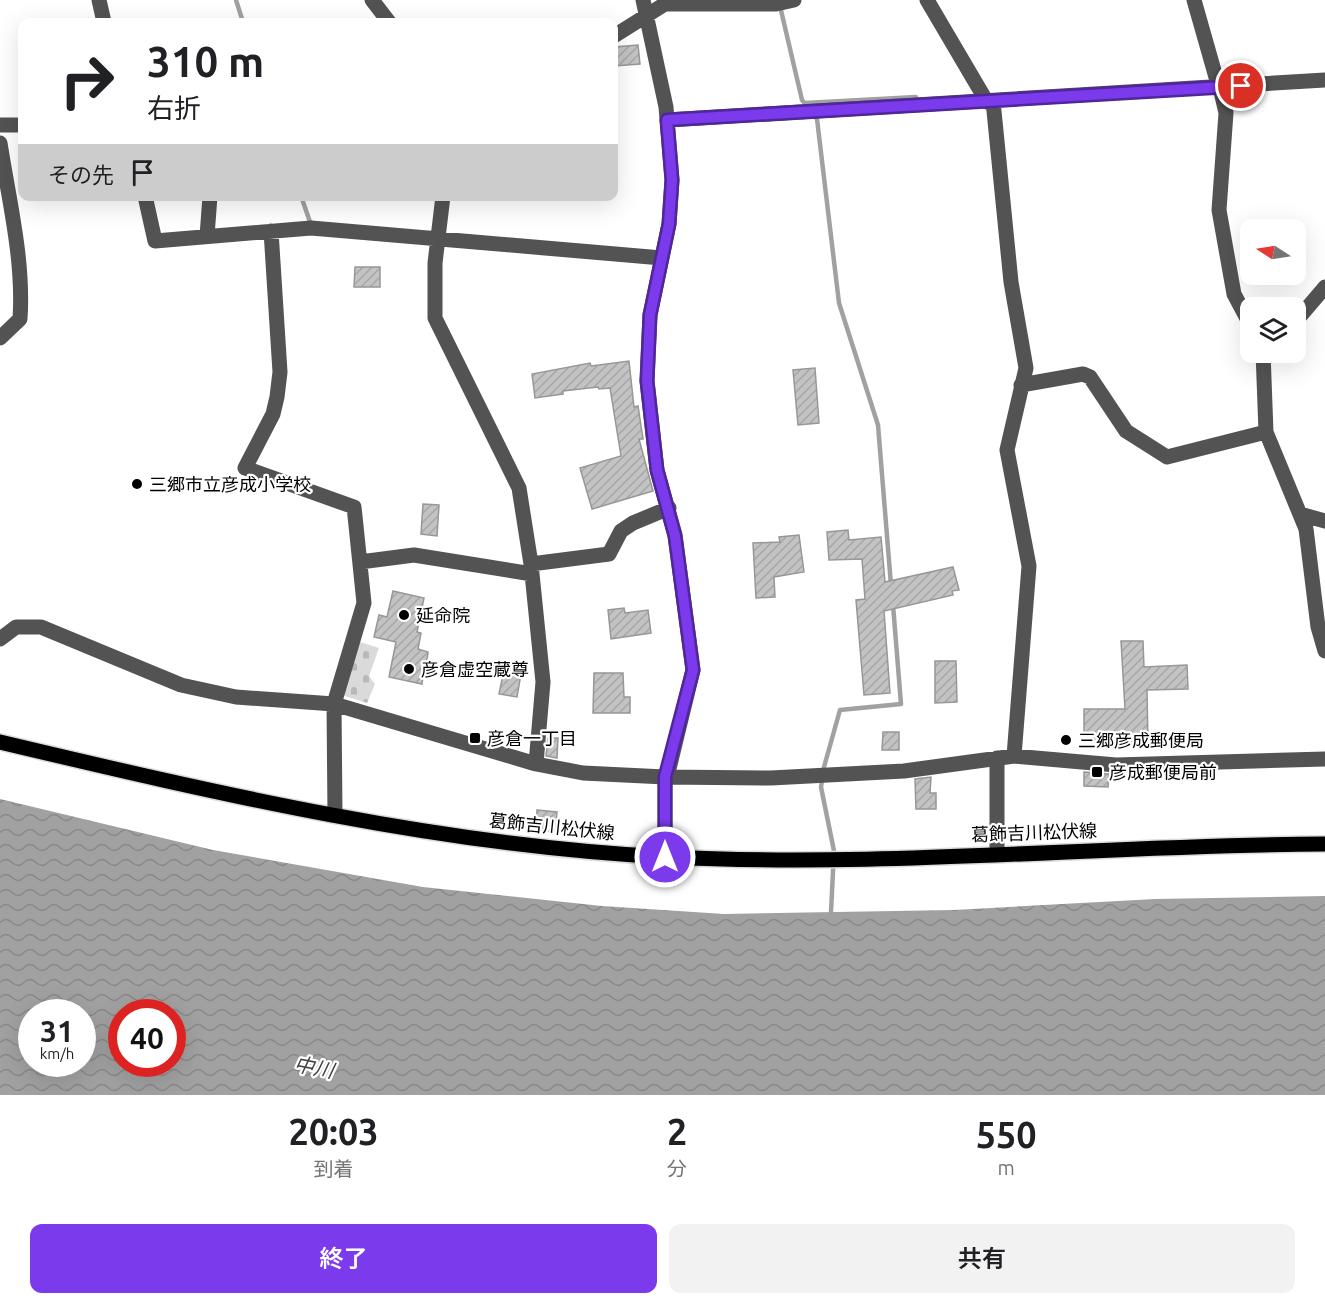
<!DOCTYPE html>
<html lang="ja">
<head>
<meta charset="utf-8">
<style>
	body { margin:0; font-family:Ubuntu,"Noto Sans JP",sans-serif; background:#f2f2f2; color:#202124; height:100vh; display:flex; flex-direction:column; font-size:22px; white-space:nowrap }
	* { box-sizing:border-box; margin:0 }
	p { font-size:20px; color:#757577 }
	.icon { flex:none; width:33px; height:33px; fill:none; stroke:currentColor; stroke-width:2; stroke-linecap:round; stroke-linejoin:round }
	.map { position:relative; height:1095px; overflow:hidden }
	.panel { display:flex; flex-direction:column; background:#fff; flex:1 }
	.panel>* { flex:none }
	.banner { position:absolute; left:18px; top:18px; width:600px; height:183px; border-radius:12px; box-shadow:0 6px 24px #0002; background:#fff; color:#202124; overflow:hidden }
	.needle { width:39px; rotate:282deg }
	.tools { position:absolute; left:1240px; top:219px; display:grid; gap:12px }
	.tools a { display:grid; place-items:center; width:66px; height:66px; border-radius:12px; background:#fff; box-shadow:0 6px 24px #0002; font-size:30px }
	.speed { position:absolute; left:18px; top:999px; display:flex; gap:12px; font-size:30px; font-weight:700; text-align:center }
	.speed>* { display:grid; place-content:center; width:78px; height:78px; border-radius:50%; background:#fff; box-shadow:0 6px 24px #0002; line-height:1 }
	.speed small { font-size:15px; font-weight:400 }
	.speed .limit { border:9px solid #d22; background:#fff; color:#111 }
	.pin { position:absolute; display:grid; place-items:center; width:51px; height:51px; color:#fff; margin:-26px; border:3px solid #fff; border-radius:50%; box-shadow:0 2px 6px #0007 }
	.me { position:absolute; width:66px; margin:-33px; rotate:0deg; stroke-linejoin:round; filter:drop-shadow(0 0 4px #0008) }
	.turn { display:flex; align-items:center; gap:21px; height:126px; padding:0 30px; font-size:27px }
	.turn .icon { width:78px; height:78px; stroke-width:2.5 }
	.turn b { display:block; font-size:42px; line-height:51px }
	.then { display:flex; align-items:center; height:57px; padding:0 30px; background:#0003; gap:12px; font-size:22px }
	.eta { display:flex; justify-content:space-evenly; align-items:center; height:102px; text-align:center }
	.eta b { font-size:36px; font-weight:600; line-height:42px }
	.cta { display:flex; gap:12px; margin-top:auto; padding:12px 30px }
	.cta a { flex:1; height:69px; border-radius:12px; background:#7c3aed; color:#fff; font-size:24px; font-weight:600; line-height:69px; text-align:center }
	.cta a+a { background:#f2f2f2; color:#202124 }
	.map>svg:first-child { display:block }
	.cemetery { fill:url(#cemetery-stones) }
	.water { fill:url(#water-waves); fill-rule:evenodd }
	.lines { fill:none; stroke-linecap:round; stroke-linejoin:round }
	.stream { stroke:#a1a1a1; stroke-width:4.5 }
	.building { fill:url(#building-hatch); stroke:#979797; stroke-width:1.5 }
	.major-casing { stroke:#dbdbdb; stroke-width:18 }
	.minor { stroke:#535353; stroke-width:15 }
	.major { stroke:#000; stroke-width:15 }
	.route-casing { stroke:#51269a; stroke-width:15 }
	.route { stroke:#7c3aed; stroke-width:10 }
	.poi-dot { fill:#000; stroke:#fff; stroke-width:2 }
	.labels { text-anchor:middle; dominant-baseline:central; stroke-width:4.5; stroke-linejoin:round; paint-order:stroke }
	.poi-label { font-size:18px; fill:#000; stroke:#fff; text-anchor:start }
	.street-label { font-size:18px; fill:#000; stroke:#fff }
	.water-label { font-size:20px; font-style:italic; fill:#424242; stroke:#fff }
</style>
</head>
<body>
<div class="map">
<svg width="1325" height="1095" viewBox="0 0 1325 1095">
	<defs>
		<pattern id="cemetery-stones" width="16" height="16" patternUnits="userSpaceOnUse" patternTransform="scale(1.5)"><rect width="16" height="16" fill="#dadada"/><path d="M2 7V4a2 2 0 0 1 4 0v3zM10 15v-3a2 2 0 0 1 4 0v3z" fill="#b9b9b9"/></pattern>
		<pattern id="water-waves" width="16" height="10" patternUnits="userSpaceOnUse" patternTransform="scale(1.5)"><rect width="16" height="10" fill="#a1a1a1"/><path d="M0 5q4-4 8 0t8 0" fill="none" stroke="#898989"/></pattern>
		<pattern id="building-hatch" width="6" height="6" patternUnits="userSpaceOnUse" patternTransform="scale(1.5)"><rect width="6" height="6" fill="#c3c3c3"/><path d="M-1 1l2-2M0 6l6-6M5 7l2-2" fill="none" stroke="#a6a6a6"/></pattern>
	</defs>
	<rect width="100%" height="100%" fill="#fff"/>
	<path class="cemetery" d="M360 642 379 648 369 676 375 684 367 703 345 696 343 693Z"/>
	<path class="water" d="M0 799 213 850 423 887 602 906 724 914 954 910 1155 899 1325 896V1095H0ZM32 1012H82V1064H32ZM122 1012H172V1064H122Z"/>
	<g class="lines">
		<path class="stream" d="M236 0 243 22
			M780 6 802 100 808 107
			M805 103 916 97
			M813 114 817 119 839 303 878 425 891 585
			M301 196 310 222
			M831 912 834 851 821 787 824 767 840 710 901 704 893 605"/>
	</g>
	<path class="building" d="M638 45 640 64 614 66V47Z
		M355 267H380V287H354Z
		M629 361 634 407 638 406 643 439H639L653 491 592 509 580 468 621 456 610 388 599 389 598 387 563 391V394L535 398 532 374 590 363 591 366Z
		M815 368 819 423 798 425 793 370Z
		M423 504 439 505 437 536 421 534Z
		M848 530 849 540 881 537 885 582 953 567 959 590 952 591 953 595 884 611 890 693 864 695 856 600 865 599 862 559 829 560 827 532Z
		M799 535 804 572 774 577 775 597 756 598 753 543 780 542 779 537Z
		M393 591 424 598 417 632 421 633 418 649 428 652 427 660 432 661 429 677 423 676 422 684 389 677 396 642 374 637 379 615 387 617Z
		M624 608 625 613 648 610 651 633 611 639 608 610Z
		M1121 641H1143L1144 667 1187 665 1188 689 1147 690 1148 744 1125 745V741H1084V709H1125Z
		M935 661H956L957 702 935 703Z
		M504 670 521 674 517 697 499 694Z
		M594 673H623L624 697H630V713H593Z
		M883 732H899V750H882Z
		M548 738H558L557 758 546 756Z
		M1084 772 1109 774 1108 787 1084 786Z
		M931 777 930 793H936V809H916L915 779Z
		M537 810 557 812 555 832 536 830Z"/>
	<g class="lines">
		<defs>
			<path id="major" d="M0 742C219 794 442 846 667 857 886 868 1106 845 1325 844"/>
		</defs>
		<use href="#major" class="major-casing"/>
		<path class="minor" d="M99 0 104 22
			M372 0 389 22
			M643 0 666 107 672 180 669 224 650 315 647 381 657 470 675 535 693 670 667 777
			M927 0 987 102
			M1194 0 1219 88
			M614 36 665 4H776L794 0
			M1220 87 1226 113 1219 210 1234 294 1251 326
			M993 101 1011 282 1026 368 1007 450 1029 566 1014 756
			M667 120 1325 80
			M0 125H22
			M0 143C9 201 24 260 20 319L0 338
			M145 196 155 241 311 228 662 258
			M443 196 435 263V318L519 488 531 564 543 682 536 764
			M271 231 280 372 277 397 273 414 245 468 354 507 355 516 364 603 334 704 335 815
			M207 236 210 196
			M1296 321 1325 287
			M1263 352 1266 432 1306 529 1318 627 1325 651
			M1021 385 1083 374 1090 377 1126 431 1167 457 1266 432
			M1300 514 1325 521
			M360 562 414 555 532 574
			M531 564 609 554 621 531 633 523 669 508
			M0 639 16 627H41L181 685 236 697 334 704 536 764 583 773 665 777 771 778 904 771 1014 756 1116 765 1325 759
			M997 758V853
			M665 857V777"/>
		<use href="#major" class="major"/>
	</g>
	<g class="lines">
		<defs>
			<path id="route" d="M665 857V777L693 670 675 536 657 470 647 381 650 315 669 224 672 180 667 120 1241 86"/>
		</defs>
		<use href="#route" class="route-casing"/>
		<use href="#route" class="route"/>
	</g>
	<g class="poi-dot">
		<circle cx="137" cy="484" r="6"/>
		<circle cx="404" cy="615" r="6"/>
		<circle cx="409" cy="669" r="6"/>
		<rect x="469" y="732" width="12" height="12" rx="3"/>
		<circle cx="1066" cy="740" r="6"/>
		<rect x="1091" y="766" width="12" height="12" rx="3"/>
	</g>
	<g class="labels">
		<g class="poi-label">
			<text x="149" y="484">三郷市立彦成小学校</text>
			<text x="416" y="615">延命院</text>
			<text x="421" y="669">彦倉虚空蔵尊</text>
			<text x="487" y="738">彦倉一丁目</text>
			<text x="1078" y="740">三郷彦成郵便局</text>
			<text x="1109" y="772">彦成郵便局前</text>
		</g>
		<g class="street-label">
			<text transform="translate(552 826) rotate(6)">葛飾吉川松伏線</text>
			<text transform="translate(1034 832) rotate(-2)">葛飾吉川松伏線</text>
		</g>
		<g class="water-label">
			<text transform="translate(314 1067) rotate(11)">中川</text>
		</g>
	</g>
</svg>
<div class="tools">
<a><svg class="needle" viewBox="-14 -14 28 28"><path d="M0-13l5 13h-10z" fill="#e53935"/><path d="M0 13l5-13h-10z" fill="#757577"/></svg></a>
<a><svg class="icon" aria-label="layers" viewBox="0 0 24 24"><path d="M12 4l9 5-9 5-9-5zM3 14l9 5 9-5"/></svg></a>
</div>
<div class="speed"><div>31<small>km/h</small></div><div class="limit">40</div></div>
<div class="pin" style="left:1241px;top:86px;background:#d93025"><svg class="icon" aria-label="arrive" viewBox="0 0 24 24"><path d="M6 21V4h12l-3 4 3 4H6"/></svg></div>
<svg class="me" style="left:665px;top:857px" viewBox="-20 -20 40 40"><circle r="17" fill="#7c3aed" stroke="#fff" stroke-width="3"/><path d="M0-11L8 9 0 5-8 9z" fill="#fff"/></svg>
<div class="banner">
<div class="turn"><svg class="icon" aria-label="right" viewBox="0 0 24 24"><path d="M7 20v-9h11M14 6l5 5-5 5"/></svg><div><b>310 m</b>右折</div></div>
<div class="then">その先<svg class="icon" aria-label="arrive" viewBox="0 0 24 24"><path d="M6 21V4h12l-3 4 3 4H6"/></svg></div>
</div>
</div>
<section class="panel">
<div class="eta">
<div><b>20:03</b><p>到着</p></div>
<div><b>2</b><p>分</p></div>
<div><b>550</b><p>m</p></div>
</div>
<div class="cta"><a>終了</a><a>共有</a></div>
</section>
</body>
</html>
